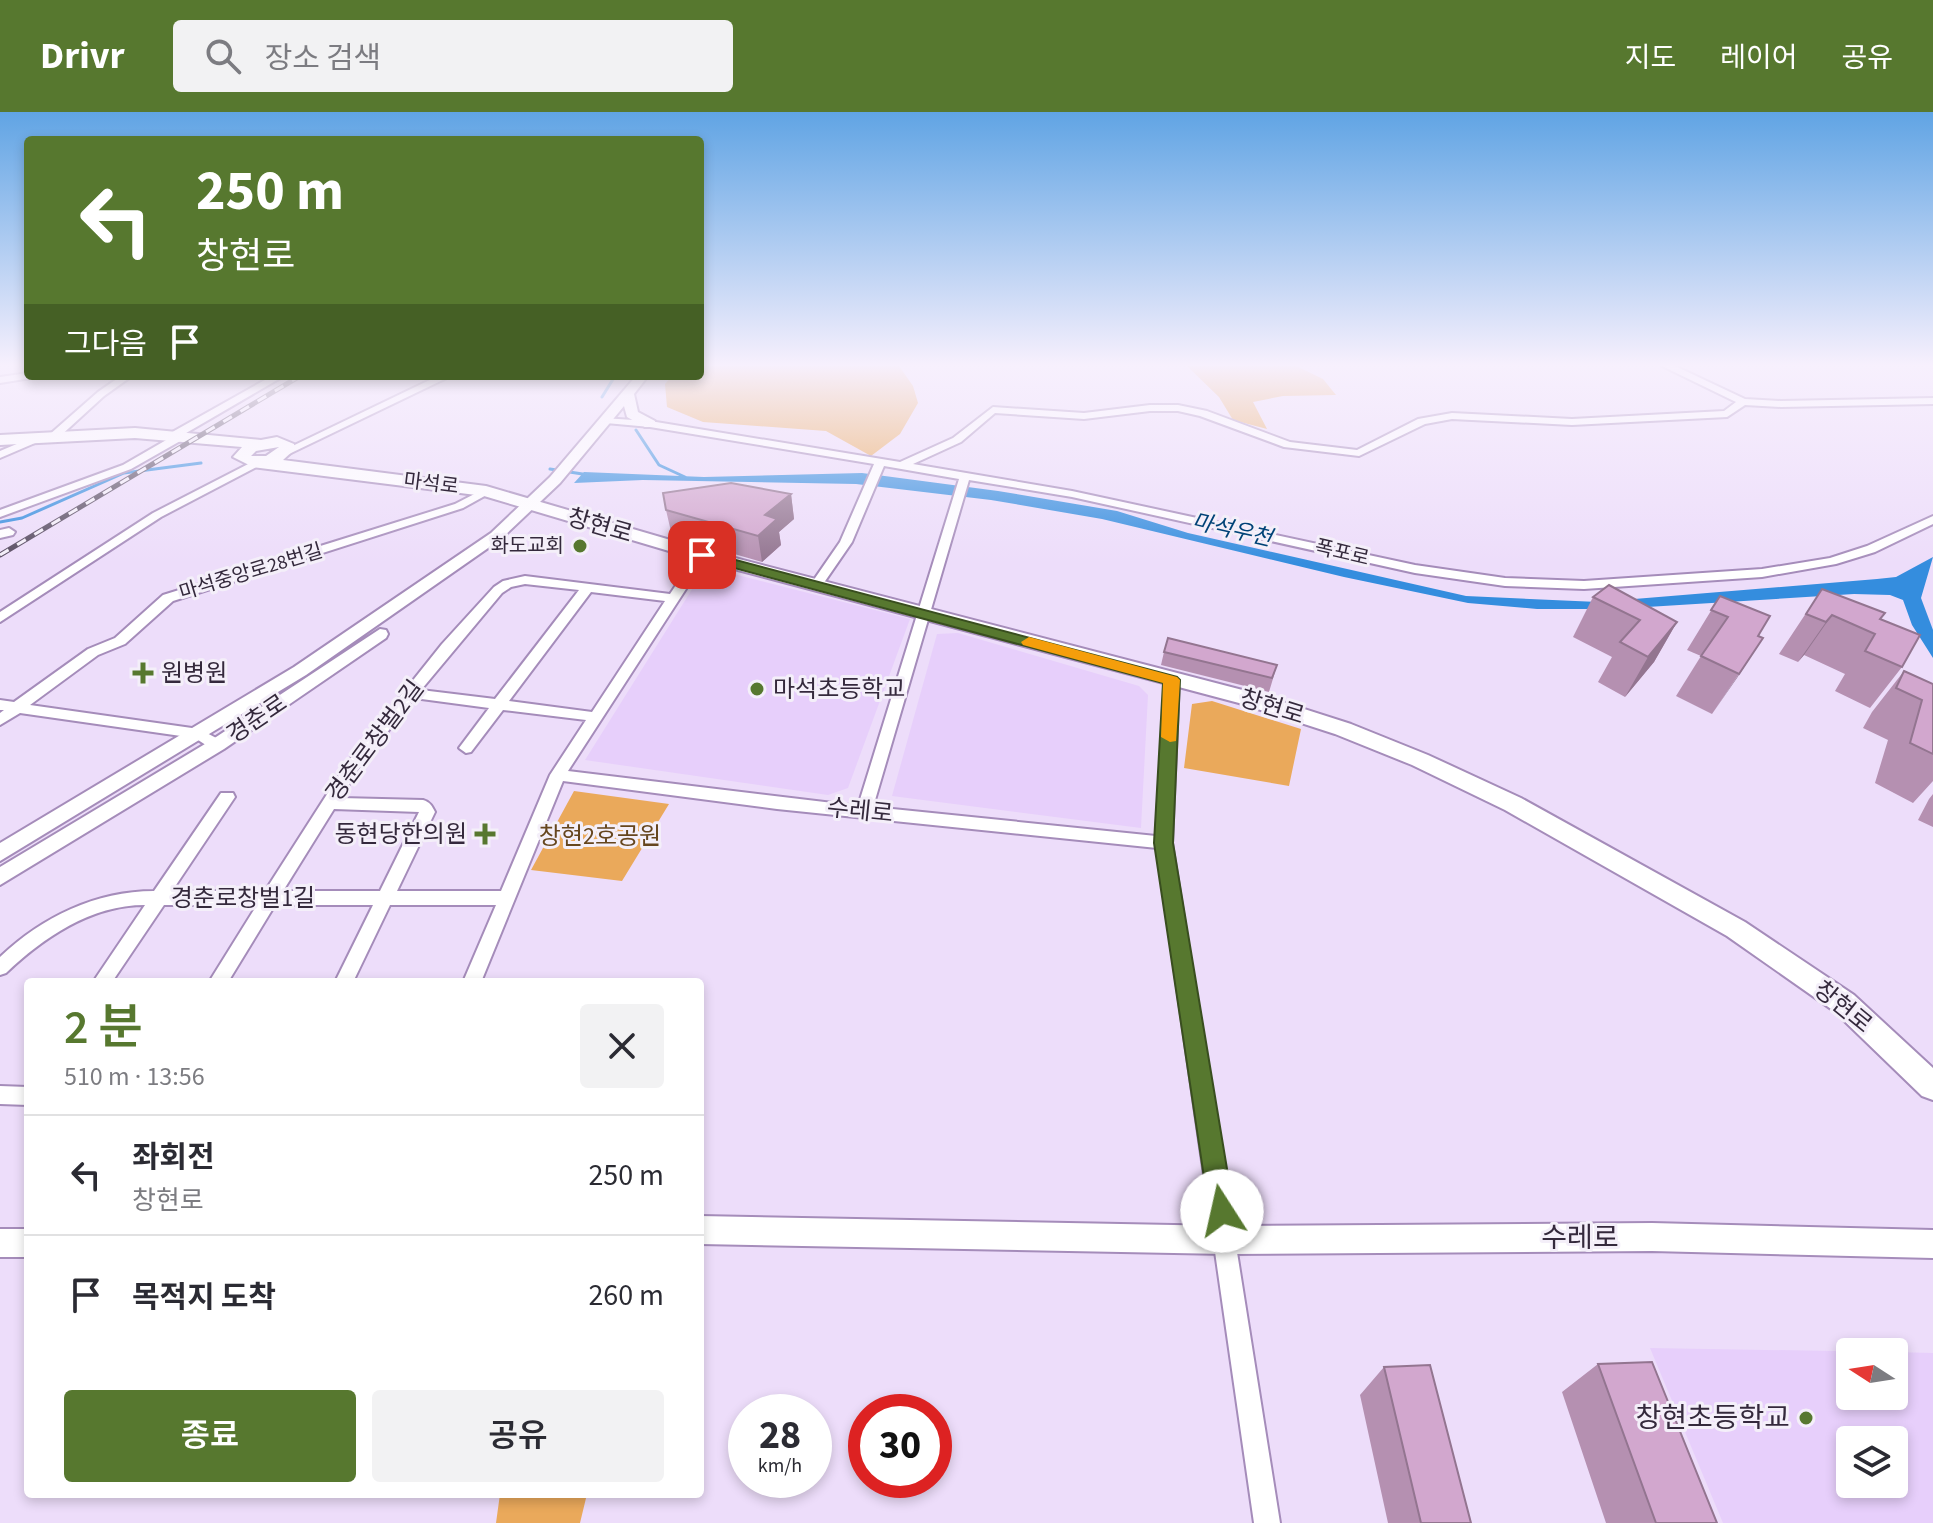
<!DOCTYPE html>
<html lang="ko">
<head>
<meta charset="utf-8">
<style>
	body { margin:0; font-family:"Source Sans 3","Noto Sans KR",sans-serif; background:#f2f2f3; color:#2b2b33; height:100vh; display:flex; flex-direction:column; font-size:30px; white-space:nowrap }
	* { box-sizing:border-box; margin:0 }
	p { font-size:26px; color:#7c7c81 }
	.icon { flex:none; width:44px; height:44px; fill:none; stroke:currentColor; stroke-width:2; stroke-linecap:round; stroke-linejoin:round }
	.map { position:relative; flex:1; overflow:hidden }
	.panel { position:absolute; left:24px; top:866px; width:680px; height:520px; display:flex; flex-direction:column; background:#fff; border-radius:8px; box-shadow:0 4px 12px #0003 }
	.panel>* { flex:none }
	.hud { position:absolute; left:24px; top:24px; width:680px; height:244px; border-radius:8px; box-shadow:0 4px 12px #0003; background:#57782f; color:#fff; overflow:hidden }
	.needle { width:52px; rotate:282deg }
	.controls { position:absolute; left:1836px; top:1226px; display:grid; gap:16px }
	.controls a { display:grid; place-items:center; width:72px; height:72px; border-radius:8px; background:#fff; box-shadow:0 4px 12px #0003; font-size:40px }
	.speed { position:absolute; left:728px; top:1282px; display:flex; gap:16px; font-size:40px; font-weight:700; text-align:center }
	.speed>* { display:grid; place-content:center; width:104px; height:104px; border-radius:50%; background:#fff; box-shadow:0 4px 12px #0003; line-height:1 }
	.speed small { font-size:20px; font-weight:400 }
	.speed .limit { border:12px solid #d22; background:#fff; color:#111 }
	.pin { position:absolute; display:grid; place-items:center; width:68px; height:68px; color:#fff; margin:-34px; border-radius:16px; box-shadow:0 4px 12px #0006 }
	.me { position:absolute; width:88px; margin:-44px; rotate:350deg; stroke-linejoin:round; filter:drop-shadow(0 0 6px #0008) }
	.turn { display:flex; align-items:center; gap:28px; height:168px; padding:0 40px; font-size:36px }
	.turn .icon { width:104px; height:104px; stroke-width:2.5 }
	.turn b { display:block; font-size:56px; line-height:68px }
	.then { display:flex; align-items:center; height:76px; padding:0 40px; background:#0003; gap:16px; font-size:30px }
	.round { display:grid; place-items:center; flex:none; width:84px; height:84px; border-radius:8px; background:#f2f2f3 }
	.overview { display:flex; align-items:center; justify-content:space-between; height:136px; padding:0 40px }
	h1 { font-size:48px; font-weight:600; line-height:60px; color:#57782f }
	.cta { display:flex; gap:16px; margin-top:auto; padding:16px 40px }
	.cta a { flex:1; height:92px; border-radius:8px; background:#57782f; color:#fff; font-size:32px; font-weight:600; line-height:92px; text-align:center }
	.cta a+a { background:#f2f2f3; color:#2b2b33 }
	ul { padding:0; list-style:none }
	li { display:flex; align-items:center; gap:24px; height:120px; padding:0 40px; border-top:2px solid #e1e1e2 }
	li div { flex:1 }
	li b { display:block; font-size:30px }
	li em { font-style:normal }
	header { display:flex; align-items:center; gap:48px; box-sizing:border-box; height:112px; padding:0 40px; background:#57782f; color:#fff }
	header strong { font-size:38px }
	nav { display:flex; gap:44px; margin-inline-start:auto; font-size:28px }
	.search { width:560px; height:72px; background:#f2f2f3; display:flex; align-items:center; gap:20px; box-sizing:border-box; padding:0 28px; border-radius:8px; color:#7c7c81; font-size:30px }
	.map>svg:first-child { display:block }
	.built { fill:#e7cffb; fill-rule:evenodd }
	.green { fill:#eaa95b }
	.water { fill:#348dde }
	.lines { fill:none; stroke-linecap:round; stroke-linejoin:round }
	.stream { stroke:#348dde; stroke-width:3 }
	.minor-casing { stroke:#a58cba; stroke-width:4 }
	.tertiary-casing { stroke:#a58cba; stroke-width:4 }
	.secondary-casing { stroke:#a58cba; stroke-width:4 }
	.minor { fill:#fff; fill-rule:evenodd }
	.tertiary { fill:#fff; fill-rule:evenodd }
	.secondary { fill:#fff; fill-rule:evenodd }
	.rail-casing { stroke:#584c61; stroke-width:5 }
	.rail { stroke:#f4eff9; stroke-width:3; stroke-dasharray:10; stroke-linecap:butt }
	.wall { fill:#b590b1 }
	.shaded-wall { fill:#937590 }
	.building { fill:#d2a7ce; stroke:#937590; stroke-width:2 }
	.route { fill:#57782f; stroke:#394e1f; stroke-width:2 }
	.slow { fill:#f59e0b }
	.poi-dot { fill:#57782f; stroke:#f4eff9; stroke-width:3 }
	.labels { text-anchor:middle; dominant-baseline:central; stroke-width:6; stroke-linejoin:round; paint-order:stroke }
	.far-street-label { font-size:20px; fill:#34293c; stroke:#f4eff9 }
	.far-poi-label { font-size:20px; fill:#34293c; stroke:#f4eff9; text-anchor:end }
	.far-water-label { font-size:22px; font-style:italic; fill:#004377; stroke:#f4eff9 }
	.street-label { font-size:24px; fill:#34293c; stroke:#f4eff9 }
	.poi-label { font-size:24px; fill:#34293c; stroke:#f4eff9; text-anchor:start }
	.park-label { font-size:24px; fill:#66461e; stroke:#f4eff9 }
	.near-street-label { font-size:28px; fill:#34293c; stroke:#f4eff9 }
	.near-poi-label { font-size:28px; fill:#34293c; stroke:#f4eff9; text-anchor:end }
</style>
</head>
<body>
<header>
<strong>Drivr</strong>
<div class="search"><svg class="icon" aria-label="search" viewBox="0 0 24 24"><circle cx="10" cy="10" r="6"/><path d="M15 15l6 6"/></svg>장소 검색</div>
<nav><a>지도</a><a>레이어</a><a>공유</a></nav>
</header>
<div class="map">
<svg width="1933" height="1411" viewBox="0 0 1933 1411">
	<rect width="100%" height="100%" fill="#edddfa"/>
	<path class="built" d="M706 455 910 507 848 676 828 683 585 648Z
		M958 521 1139 574 1148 583 1141 716 892 684 937 522Z
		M1650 1236 1892 1240H1850V1284H1894V1240L1933 1241V1411H1723ZM1850 1328H1894V1372H1850Z"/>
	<path class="green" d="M700 254H899L913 274 918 291 900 322 871 344 826 319 703 310 667 295 665 272 672 264H700Z
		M1187 254H1296L1323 267 1336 283 1283 284 1253 290 1267 317 1233 308 1219 285Z
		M1212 589 1301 617 1289 674 1184 656 1192 592Z
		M574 679 669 692 622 769 531 758Z
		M500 1382H587L580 1411H496Z"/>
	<path class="water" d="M584 360 704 365 862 361 998 379 1117 399 1188 421 1466 484 1598 490 1877 467 1896 465 1933 445 1921 486 1933 518V546L1912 513 1903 488 1890 483 1854 482 1615 497H1537L1468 491 1344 465 1102 407 991 388 856 372 643 368 574 371Z"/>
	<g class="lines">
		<path class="stream" d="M602 285 615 264
			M636 318 659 353 685 365
			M550 357 589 363
			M0 410 22 406 124 361 201 351"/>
		<defs>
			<path id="minor" d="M1662 254H1675L1745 287 1781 289 1933 286V292L1781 295 1745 293 1727 305 1572 313 1452 307 1425 312 1359 344 1284 335 1200 304 1178 299H1150L1084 307 995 301 961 330 913 352 1072 379 1415 453 1505 466 1584 469 1762 457 1830 446 1867 434 1933 404V412L1875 440 1836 452 1762 465 1584 477 1505 474 1415 461 1072 385 969 368 873 695 1156 724 1165 568 1172 564 1179 568 1172 731 1280 1411H1254L1157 736 777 697 563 669 481 870H463L496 793H390L353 870H335L373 793H275L228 870H209L257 793H164L112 870H93L145 793C91 793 44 825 6 861L0 863V845C42 805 96 779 154 779L221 681H233L235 685 172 779H265L347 651 442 532 494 475 503 469 525 464 670 482 698 440H706L708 443 568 659 858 694 959 367 884 354 852 430 821 475 817 476 811 472 840 430 874 352 650 315 606 311 601 308 602 306 650 309 900 350 953 326 993 295 1084 301 1150 293H1178L1207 299 1290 330 1357 338 1418 307 1452 301 1572 307 1724 299 1736 290ZM525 472 579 478 495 587 421 578 502 481 511 475ZM591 480 665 489 592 600 509 589ZM414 586 489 596 459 636 466 641 471 640 503 598 586 608 550 663 501 779H397L435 700C432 694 430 690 423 688L341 686 357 659ZM334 697 419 700 380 779H283Z
				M28 261V264H33L31 266 0 271V265Z
				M121 264H132L104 284 57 327H49V323L98 280Z
				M272 264H284L181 324 182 328 131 357 0 405V398L123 353 168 327 167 323Z
				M438 264H451L289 342 280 340Z
				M38 323 43 326 42 328 0 346V339Z
				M258 347 263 350 262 352 161 405 0 510V500L153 401Z
				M486 376 490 377V381L463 396 173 489 125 532 98 543 30 593 199 617 222 629 224 633 222 637H212L195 626 20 601 0 613V601L4 598H0V588L14 590 88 537 115 526 163 483 455 392Z
				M9 416 15 420 13 423 0 426V418Z
				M0 974 28 975V993L0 992Z"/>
			<path id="tertiary" d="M636 264H648L634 282 638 300 655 309V315H645L627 305 624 294 560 371 501 427 306 563 0 749V731L294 555 491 421 550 365Z
				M380 517 386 518 388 522 386 526 224 637 0 773V755L210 629Z
				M700 1104 1226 1114 1652 1111 1933 1118V1146L1652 1139 1226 1142 700 1132Z
				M0 1117H28V1145H0Z"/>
			<path id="secondary" d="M135 316 261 328 277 325 294 332 295 337 283 348 486 374 708 439 1254 581 1351 612 1428 643 1521 686 1745 810 1854 883 1933 956V988L1922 984 1834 899 1727 824 1505 698 1412 653 1335 622 1239 591 696 447 484 384 253 355 233 345 242 335 135 326 0 333V323ZM279 335 266 344H251L256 339Z"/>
		</defs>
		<use href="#minor" class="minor-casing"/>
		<use href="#tertiary" class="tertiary-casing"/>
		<use href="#secondary" class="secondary-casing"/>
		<use href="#minor" class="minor"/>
		<use href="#tertiary" class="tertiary"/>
		<use href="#secondary" class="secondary"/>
		<defs>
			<path id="rail" d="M0 443 300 264"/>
		</defs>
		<use href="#rail" class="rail-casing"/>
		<use href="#rail" class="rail"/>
	</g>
	<path class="wall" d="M791 382 794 407 779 420 781 433 762 450 672 424 666 398Z
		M1822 477 1880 507 1902 555 1870 596 1835 579 1845 562 1804 543 1798 550 1779 542Z
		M1720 484 1758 524 1763 526 1712 602 1676 584 1701 544 1687 538Z
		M1593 485 1677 510 1654 550 1625 585 1598 570 1612 545 1573 525Z
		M1164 540 1277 553 1269 580 1161 553Z
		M1904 559 1933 572V669L1913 691 1875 671 1888 628 1863 616 1872 600Z
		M1933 682V715L1918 708 1929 687Z
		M1598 1252 1717 1411H1606L1562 1280Z
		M1384 1255 1471 1411H1388L1360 1283Z"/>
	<path class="shaded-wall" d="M791 382 794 407 779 420 781 433 762 450 758 424 765 403Z
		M1832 503 1804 543 1798 550 1826 510Z
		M1677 510 1654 550 1625 585 1648 545Z
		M1763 526 1737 566 1712 602 1739 562Z"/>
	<path class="building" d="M731 371 791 382 765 403 777 407 758 424 666 398 663 381Z
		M1609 473 1677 510 1648 545 1620 530 1640 508 1593 485Z
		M1822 477 1885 501 1880 507 1920 523 1902 555 1865 539 1875 522 1832 503 1826 510 1806 502Z
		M1720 484 1770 504 1758 524 1763 526 1739 562 1701 544 1728 505 1711 498Z
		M1168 526 1277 553 1272 566 1164 540Z
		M1904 559 1933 572V642L1910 631 1922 588 1896 576Z
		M1652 1250 1717 1411H1656L1598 1252Z
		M1430 1253 1471 1411H1421L1384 1255Z"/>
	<linearGradient id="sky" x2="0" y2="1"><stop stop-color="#60a4e4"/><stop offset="0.56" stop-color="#f7f0fd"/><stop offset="1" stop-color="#f7f0fd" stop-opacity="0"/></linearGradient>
	<rect width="1933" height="452" fill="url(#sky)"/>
	<path class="route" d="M702 439 1177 565 1180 568 1173 731 1234 1099 1230 1108 1222 1111 1213 1108 1209 1099 1154 731 1163 571 697 446 695 443Z"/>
	<path class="slow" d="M1029 525 1177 565 1180 568 1176 629 1170 630 1161 625 1163 571 1023 533 1021 530Z"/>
	<g class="poi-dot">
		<circle cx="580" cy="434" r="8"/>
		<path d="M139 549h8v8h8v8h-8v8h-8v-8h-8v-8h8z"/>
		<circle cx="757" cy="577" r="8"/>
		<path d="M481 710h8v8h8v8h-8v8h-8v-8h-8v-8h8z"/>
		<circle cx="1806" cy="1306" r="8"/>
	</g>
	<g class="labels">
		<g class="far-street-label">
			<text transform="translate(431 372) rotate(7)">마석로</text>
			<text transform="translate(1342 441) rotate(13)">폭포로</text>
			<text transform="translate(251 460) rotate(-17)">마석중앙로28번길</text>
		</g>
		<g class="far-poi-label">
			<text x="564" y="434">화도교회</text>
		</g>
		<g class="far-water-label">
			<text transform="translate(1232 418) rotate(13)">마석우천</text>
		</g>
		<g class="street-label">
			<text transform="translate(600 414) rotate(16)">창현로</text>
			<text transform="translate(1272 595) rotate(17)">창현로</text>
			<text transform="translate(257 607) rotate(-34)">경춘로</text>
			<text transform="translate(375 629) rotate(-53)">경춘로창벌2길</text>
			<text transform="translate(860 699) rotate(6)">수레로</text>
			<text x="243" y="786">경춘로창벌1길</text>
			<text transform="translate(1843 895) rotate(39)">창현로</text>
		</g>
		<g class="poi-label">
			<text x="161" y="561">원병원</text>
			<text x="773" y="577">마석초등학교</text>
			<text x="467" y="722" text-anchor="end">동현당한의원</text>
		</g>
		<g class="park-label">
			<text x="600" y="724">창현2호공원</text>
		</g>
		<g class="near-street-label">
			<text x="1580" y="1126">수레로</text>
		</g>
		<g class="near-poi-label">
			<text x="1790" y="1306">창현초등학교</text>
		</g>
	</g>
</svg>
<div class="controls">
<a><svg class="needle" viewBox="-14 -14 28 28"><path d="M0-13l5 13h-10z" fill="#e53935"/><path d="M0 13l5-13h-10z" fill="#7c7c81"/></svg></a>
<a><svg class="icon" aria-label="layers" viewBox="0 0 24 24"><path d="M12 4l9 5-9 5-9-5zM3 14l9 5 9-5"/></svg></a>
</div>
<div class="speed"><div>28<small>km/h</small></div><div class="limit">30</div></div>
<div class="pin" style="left:702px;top:443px;background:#d93025"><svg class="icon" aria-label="arrive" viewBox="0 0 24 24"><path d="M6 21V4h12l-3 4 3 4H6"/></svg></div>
<svg class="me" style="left:1222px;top:1099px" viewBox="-20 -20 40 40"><circle r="19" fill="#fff"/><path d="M0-13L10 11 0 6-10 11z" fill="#57782f"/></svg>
<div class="hud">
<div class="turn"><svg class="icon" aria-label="left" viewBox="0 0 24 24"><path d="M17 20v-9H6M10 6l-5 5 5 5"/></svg><div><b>250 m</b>창현로</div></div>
<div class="then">그다음<svg class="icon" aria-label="arrive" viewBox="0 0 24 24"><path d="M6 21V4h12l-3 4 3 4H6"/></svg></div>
</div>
<section class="panel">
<div class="overview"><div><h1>2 분</h1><p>510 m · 13:56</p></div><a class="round"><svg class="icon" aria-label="close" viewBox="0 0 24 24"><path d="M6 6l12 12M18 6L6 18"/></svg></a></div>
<ul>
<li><svg class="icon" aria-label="left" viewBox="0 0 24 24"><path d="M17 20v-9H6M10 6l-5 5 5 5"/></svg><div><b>좌회전</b><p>창현로</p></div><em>250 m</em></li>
<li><svg class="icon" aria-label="arrive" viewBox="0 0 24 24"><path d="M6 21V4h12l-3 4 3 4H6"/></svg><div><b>목적지 도착</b></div><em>260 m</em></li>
</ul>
<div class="cta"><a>종료</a><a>공유</a></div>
</section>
</div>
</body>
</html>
